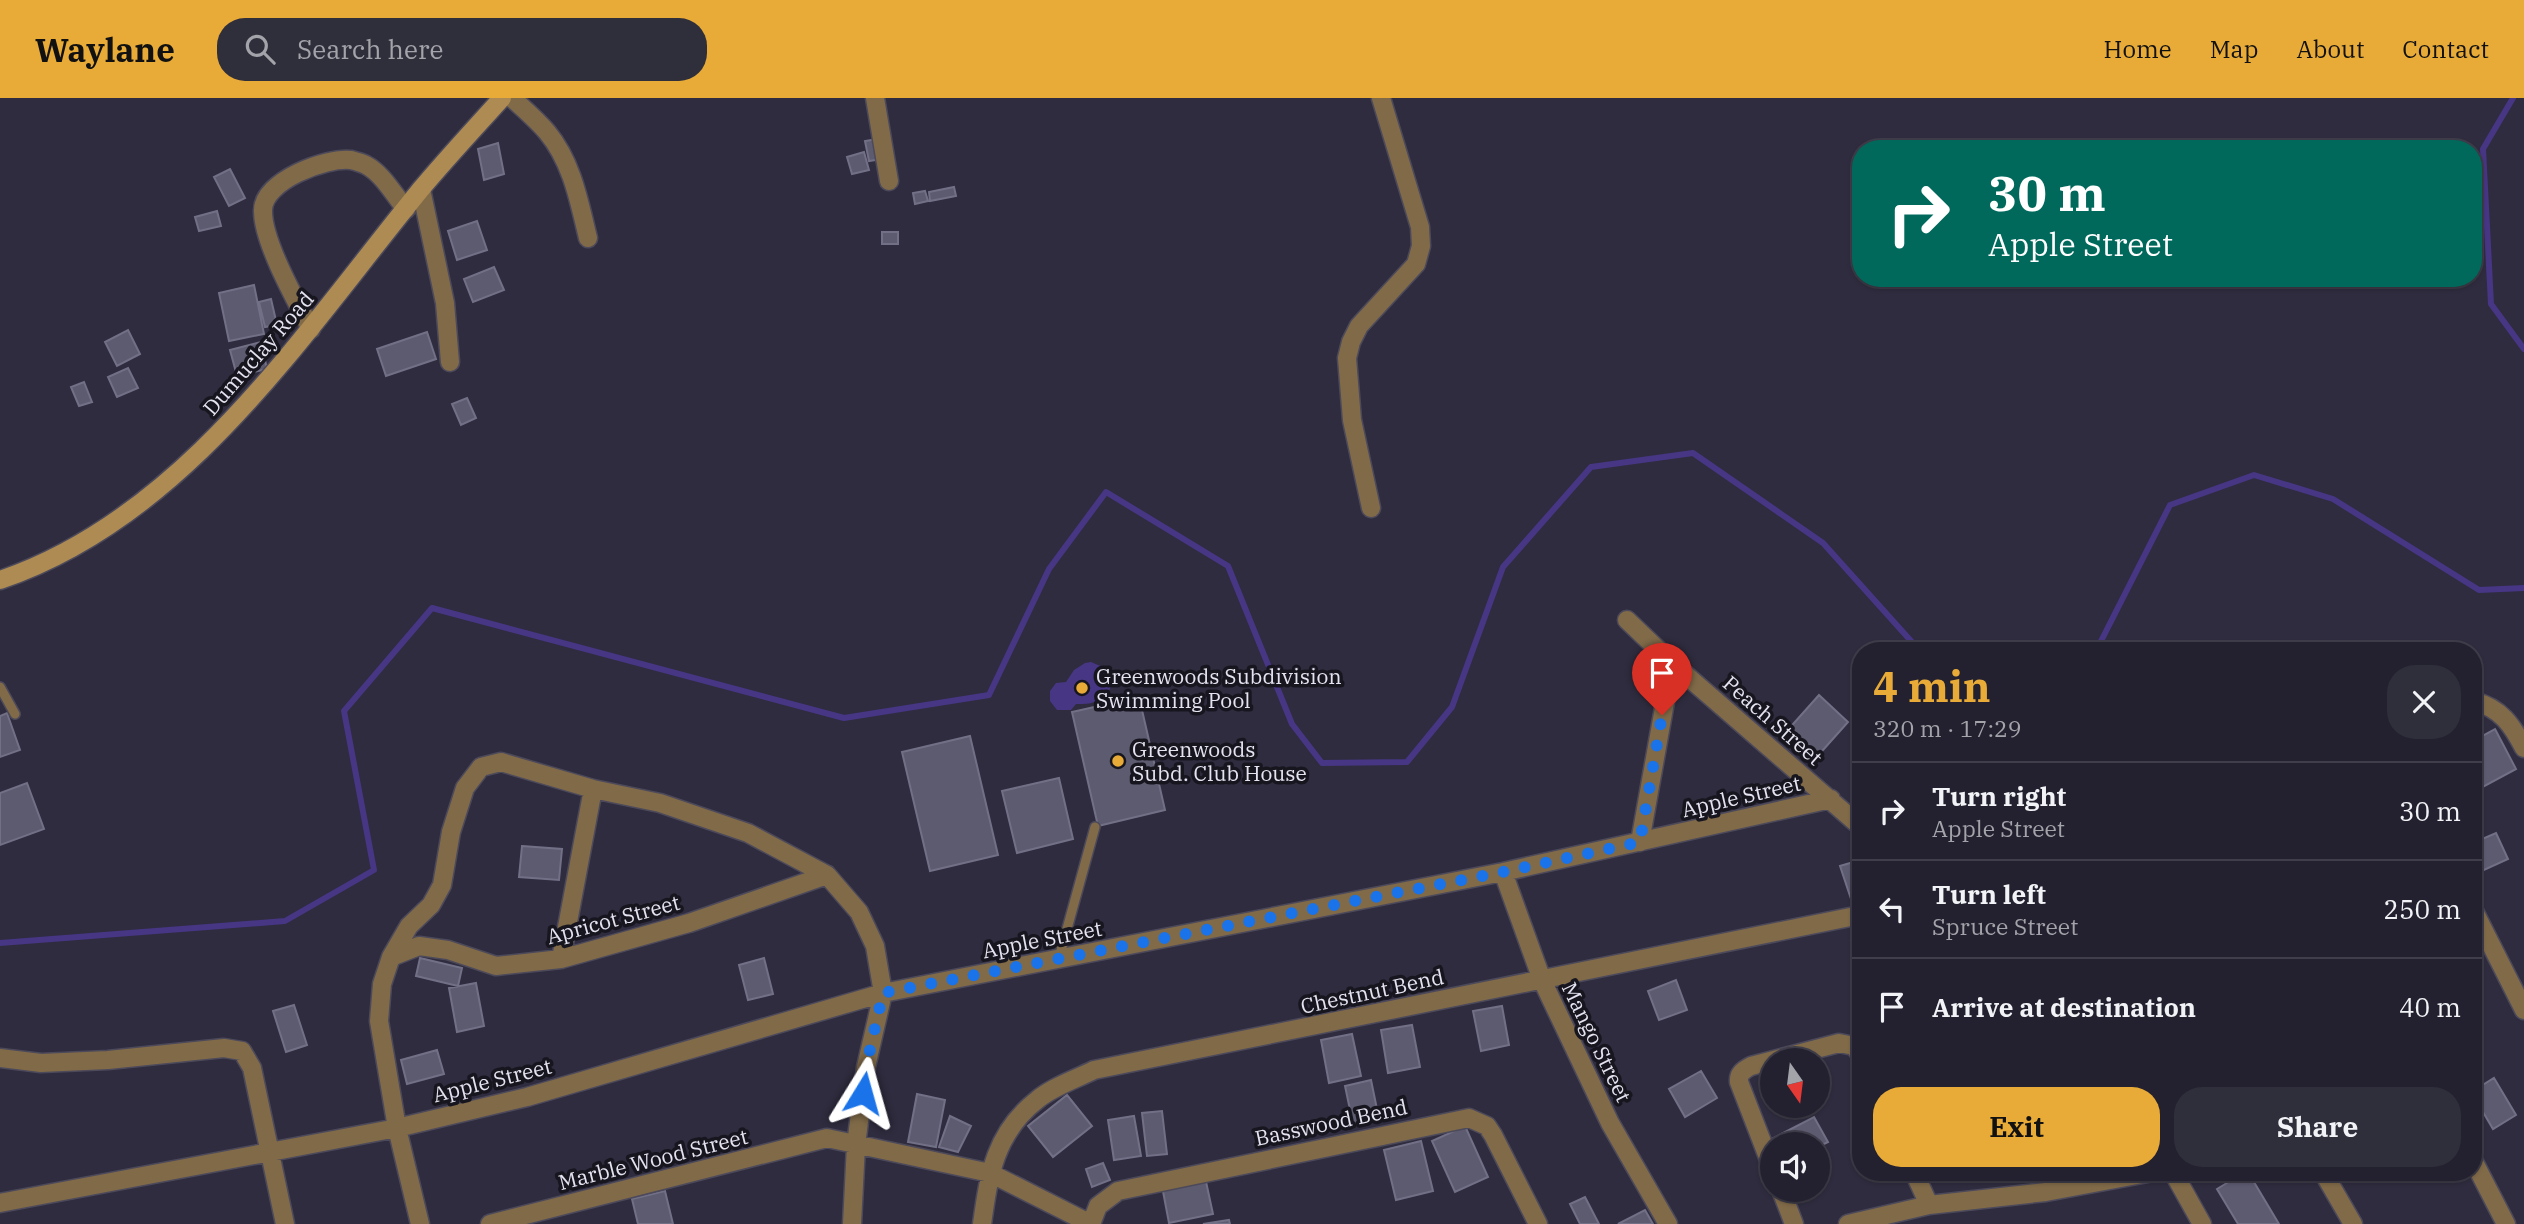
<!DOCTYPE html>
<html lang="en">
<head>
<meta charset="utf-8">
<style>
	body { margin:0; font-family:"IBM Plex Serif",serif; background:#2f2e3b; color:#f1f3f6; height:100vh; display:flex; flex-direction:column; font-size:26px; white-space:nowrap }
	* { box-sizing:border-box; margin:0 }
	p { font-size:23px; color:#a3a3aa }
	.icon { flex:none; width:38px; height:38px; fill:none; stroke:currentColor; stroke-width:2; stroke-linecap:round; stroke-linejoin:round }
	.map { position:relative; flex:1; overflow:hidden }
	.details { position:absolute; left:1852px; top:544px; width:630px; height:539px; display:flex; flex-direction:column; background:#23212f; border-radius:28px; box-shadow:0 2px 5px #0004,0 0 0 2px #403e4b }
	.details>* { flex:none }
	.banner { position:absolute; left:1852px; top:42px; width:630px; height:147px; border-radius:28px; box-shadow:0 2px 5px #0004,0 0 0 2px #403e4b; background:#00695c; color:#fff; overflow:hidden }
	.needle { width:46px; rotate:166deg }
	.buttons { position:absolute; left:1760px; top:950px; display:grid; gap:14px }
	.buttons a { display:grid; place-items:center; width:70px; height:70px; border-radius:50%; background:#23212f; box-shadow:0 2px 5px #0004,0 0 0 2px #403e4b; font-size:35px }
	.pin { position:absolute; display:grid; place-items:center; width:60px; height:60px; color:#fff; margin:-72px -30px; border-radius:50% 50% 50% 0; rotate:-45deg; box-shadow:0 0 7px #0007 }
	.pin .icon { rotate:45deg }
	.me { position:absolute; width:77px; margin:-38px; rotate:8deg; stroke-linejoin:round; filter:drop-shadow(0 0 5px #0008) }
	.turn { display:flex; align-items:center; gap:24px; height:147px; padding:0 21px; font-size:32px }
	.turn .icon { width:91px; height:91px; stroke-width:2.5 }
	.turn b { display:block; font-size:49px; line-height:60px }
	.round { display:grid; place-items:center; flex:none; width:74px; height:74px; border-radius:28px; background:#2f2e3b }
	.summary { display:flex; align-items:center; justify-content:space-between; height:119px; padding:0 21px }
	h1 { font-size:42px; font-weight:800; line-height:52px; color:#e9ab38 }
	.primary-button { display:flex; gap:14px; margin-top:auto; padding:14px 21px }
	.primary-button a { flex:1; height:80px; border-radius:28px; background:#e9ab38; color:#111; font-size:28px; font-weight:800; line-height:80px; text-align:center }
	.primary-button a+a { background:#2f2e3b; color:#f1f3f6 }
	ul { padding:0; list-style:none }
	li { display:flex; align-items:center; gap:21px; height:98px; padding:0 21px; border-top:2px solid #403e4b }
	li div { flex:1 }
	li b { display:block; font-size:26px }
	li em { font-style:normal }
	header { display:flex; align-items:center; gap:42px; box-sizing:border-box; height:98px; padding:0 35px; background:#e9ab38; color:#111 }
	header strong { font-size:33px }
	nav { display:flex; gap:38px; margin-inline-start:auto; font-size:24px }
	.search { width:490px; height:63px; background:#2f2e3b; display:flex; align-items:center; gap:18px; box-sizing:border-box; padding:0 24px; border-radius:28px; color:#a3a3aa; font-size:26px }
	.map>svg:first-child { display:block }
	.water { fill:#473684 }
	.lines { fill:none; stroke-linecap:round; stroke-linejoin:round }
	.stream { stroke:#473684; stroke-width:6 }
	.building { fill:#5d5b70; stroke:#727086; stroke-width:2 }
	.lane-casing { stroke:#4c495b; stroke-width:12 }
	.street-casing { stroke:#4c495b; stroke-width:21 }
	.secondary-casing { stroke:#4c495b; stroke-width:21 }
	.lane { stroke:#806a48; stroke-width:9 }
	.street { stroke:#806a48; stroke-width:18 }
	.secondary { stroke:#ad8b52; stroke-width:18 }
	.route { stroke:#1a73e8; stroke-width:12; stroke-dasharray:0 21.6 }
	.poi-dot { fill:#e9ab38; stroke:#17161f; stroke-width:2.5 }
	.labels { text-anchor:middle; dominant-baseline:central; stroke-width:7; stroke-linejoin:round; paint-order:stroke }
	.street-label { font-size:21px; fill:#e4e3f0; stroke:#17161f }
	.poi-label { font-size:21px; fill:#e4e3f0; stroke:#17161f; text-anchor:start }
</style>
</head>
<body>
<header>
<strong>Waylane</strong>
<div class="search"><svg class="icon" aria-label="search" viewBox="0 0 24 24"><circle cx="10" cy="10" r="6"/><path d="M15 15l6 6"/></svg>Search here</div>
<nav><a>Home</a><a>Map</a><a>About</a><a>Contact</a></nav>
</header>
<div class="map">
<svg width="2524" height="1126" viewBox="0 0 2524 1126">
	<rect width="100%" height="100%" fill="#2f2c3f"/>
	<path class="water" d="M1091 564 1105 570 1112 581C1111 601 1095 607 1076 606L1071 612H1057L1050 603V593L1056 585 1066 584 1074 572 1085 565Z"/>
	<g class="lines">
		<path class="stream" d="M2513 0 2483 51 2491 206 2524 251
			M2096 553 2170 407 2254 377 2333 401 2479 492 2524 490
			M0 845 285 823 374 772 344 613 432 510 844 620 989 597 1049 471 1106 394 1228 468 1292 626 1322 665 1407 664 1452 609 1503 469 1591 369 1693 355 1823 445 1920 553"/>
	</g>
	<path class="building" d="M878 41 882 61 869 63 865 43Z
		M498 45 504 76 484 82 478 51Z
		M864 54 869 72 852 76 847 59Z
		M230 71 245 100 229 108 214 79Z
		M954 89 956 98 930 103 929 94Z
		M925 93 928 103 915 106 913 95Z
		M217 113 221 128 199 133 195 119Z
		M477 123 487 152 457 162 448 133Z
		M882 134H898V146H882Z
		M494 169 504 192 473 204 464 181Z
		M254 187 264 236 229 243 219 195Z
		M271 201 277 227 265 229 259 204Z
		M128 232 140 256 117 268 105 244Z
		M427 234 436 261 386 278 377 251Z
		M261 244 267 271 237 278 230 252Z
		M128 270 138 290 117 299 108 279Z
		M84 284 92 304 79 308 71 289Z
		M467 300 476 320 461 327 452 306Z
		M1819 597 1848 624 1815 661 1786 634Z
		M1139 599 1165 712 1098 728 1072 614Z
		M7 615 20 652 0 659V618Z
		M2495 631 2516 671 2481 690 2473 674V643Z
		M970 638 998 757 930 773 902 654Z
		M1059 680 1073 741 1017 755 1002 693Z
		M27 685 44 731 0 747V695Z
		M2496 735 2508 761 2473 777V745Z
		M522 748 562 751 559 782 519 779Z
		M1860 762V804L1853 807 1840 768Z
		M1860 840V873L1851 843Z
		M420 860 462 870 458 888 416 878Z
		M764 860 773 896 748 902 739 867Z
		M1676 882 1687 912 1659 922 1648 893Z
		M476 885 484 928 457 934 449 890Z
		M294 907 307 947 286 954 273 913Z
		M1502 908 1509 947 1481 953 1473 913Z
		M1412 927 1420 969 1388 975 1381 932Z
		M1352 936 1361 978 1329 985 1321 942Z
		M437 952 444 976 407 986 401 962Z
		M1701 973 1717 1000 1685 1019 1669 991Z
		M2494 980 2516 1017 2493 1031 2473 997V993Z
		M1371 982 1379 1021 1353 1026 1345 988Z
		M917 996 945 1002 936 1049 908 1044Z
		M1067 997 1092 1028 1053 1059 1028 1028Z
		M1162 1013 1167 1056 1147 1058 1142 1015Z
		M950 1018 971 1028 958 1054 939 1049Z
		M1134 1018 1141 1058 1114 1062 1108 1022Z
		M1814 1019 1828 1044 1818 1049V1046H1773V1057L1766 1044Z
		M1465 1028 1488 1079 1455 1094 1432 1043Z
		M1421 1043 1433 1093 1396 1102 1384 1052Z
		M1103 1065 1110 1082 1092 1089 1086 1071Z
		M2245 1074H2248L2279 1126H2238L2217 1091Z
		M1205 1079 1213 1116 1169 1125 1162 1088Z
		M665 1093 673 1126H638L632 1101Z
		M1585 1099 1599 1126H1580L1570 1106Z
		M1645 1112 1653 1126H1618Z
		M1229 1122 1230 1126H1203Z"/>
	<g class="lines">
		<defs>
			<path id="lane" d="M0 589 15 616
				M1059 860 1095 729"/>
			<path id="street" d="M512 0C524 11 537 22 547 34 572 64 579 103 588 140
				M875 0 889 83
				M421 91 445 205 450 264
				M311 231C296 203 262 142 263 112 263 83 326 59 351 62 355 63 362 65 366 67 383 76 394 97 406 111
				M1371 410 1352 322 1347 260 1351 244 1359 228 1416 166 1421 148 1420 129 1381 0
				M1627 522 1672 565 1860 728
				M2473 603C2501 610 2512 627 2524 650
				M1640 744 1672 565
				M1503 774 1542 882 1610 1025 1668 1126
				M2473 811 2524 912
				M391 859 409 828 431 807 442 787 451 734 465 690 481 669 501 664 593 691 660 705 748 735 827 777
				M561 861 593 691
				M0 960 41 965 108 962 224 950 242 953 252 970 285 1126
				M2473 1062 2506 1126
				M1773 1072 1739 984C1738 975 1744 972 1751 968L1839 945 1854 948 1860 956
				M1914 1074 1929 1107
				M2173 1074 2202 1126
				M2323 1074 2353 1126
				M1781 1092 1794 1126
				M0 1105 397 1030 527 999 883 895 1503 774 1831 701
				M420 1126 397 1030 379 923 382 886 391 859 419 848 448 852 496 868 561 861 689 825 827 777 859 814 875 848 883 895 866 969 856 1047 852 1126
				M490 1126 827 1040 990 1075 1091 1126 1098 1108 1118 1093 1469 1020 1487 1028 1493 1037 1538 1126
				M982 1126C989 1076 995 1035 1037 1002 1052 989 1076 981 1094 972L1860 817
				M1848 1126 1929 1107 2046 1094 2153 1074"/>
			<path id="secondary" d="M0 482C186 419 302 236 421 91 447 60 475 30 502 0"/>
		</defs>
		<use href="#lane" class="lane-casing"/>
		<use href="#street" class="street-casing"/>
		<use href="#secondary" class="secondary-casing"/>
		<use href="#lane" class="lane"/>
		<use href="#street" class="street"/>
		<use href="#secondary" class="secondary"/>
	</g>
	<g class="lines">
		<path class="route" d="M863 995 866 969 883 895 1503 774 1640 744 1662 617"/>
	</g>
	<g class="poi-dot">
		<circle cx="1082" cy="590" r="7"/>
		<circle cx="1118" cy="663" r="7"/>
	</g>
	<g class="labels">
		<g class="street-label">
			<text transform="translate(258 255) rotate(-49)">Dumuclay Road</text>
			<text transform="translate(1773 622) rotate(41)">Peach Street</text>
			<text transform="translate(1741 698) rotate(-13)">Apple Street</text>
			<text transform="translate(613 821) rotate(-15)">Apricot Street</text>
			<text transform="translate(1042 841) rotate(-11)">Apple Street</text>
			<text transform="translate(1372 893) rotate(-12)">Chestnut Bend</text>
			<text transform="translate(1597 944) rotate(64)">Mango Street</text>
			<text transform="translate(492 982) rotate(-14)">Apple Street</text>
			<text transform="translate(1331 1024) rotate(-12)">Basswood Bend</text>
			<text transform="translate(653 1061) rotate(-14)">Marble Wood Street</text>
		</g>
		<g class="poi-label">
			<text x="1096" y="578">Greenwoods Subdivision<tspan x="1096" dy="24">Swimming Pool</tspan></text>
			<text x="1132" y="651">Greenwoods<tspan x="1132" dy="24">Subd. Club House</tspan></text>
		</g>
	</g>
</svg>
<div class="buttons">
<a><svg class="needle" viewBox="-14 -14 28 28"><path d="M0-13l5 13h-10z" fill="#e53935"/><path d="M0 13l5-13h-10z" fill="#a3a3aa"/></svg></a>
<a><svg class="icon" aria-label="sound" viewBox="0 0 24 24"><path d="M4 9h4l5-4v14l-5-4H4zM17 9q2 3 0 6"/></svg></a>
</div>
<div class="pin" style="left:1662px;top:617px;background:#d93025"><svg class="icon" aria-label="arrive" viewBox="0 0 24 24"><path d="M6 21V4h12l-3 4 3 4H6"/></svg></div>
<svg class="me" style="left:863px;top:995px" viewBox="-20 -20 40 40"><path d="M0-17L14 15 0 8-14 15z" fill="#1a73e8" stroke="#fff" stroke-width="4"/></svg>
<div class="banner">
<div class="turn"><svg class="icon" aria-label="right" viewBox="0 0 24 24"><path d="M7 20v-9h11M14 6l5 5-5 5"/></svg><div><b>30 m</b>Apple Street</div></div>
</div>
<section class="details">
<div class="summary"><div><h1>4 min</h1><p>320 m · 17:29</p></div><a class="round"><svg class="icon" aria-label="close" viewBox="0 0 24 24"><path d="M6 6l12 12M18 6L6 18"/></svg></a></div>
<ul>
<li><svg class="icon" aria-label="right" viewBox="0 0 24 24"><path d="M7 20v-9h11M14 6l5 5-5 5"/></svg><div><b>Turn right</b><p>Apple Street</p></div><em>30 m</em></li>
<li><svg class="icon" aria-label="left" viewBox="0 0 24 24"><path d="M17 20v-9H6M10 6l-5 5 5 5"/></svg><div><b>Turn left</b><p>Spruce Street</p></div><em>250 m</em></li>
<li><svg class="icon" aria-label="arrive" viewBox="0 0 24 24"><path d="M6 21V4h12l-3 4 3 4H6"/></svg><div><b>Arrive at destination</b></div><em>40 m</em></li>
</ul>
<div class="primary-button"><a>Exit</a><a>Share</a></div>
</section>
</div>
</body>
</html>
